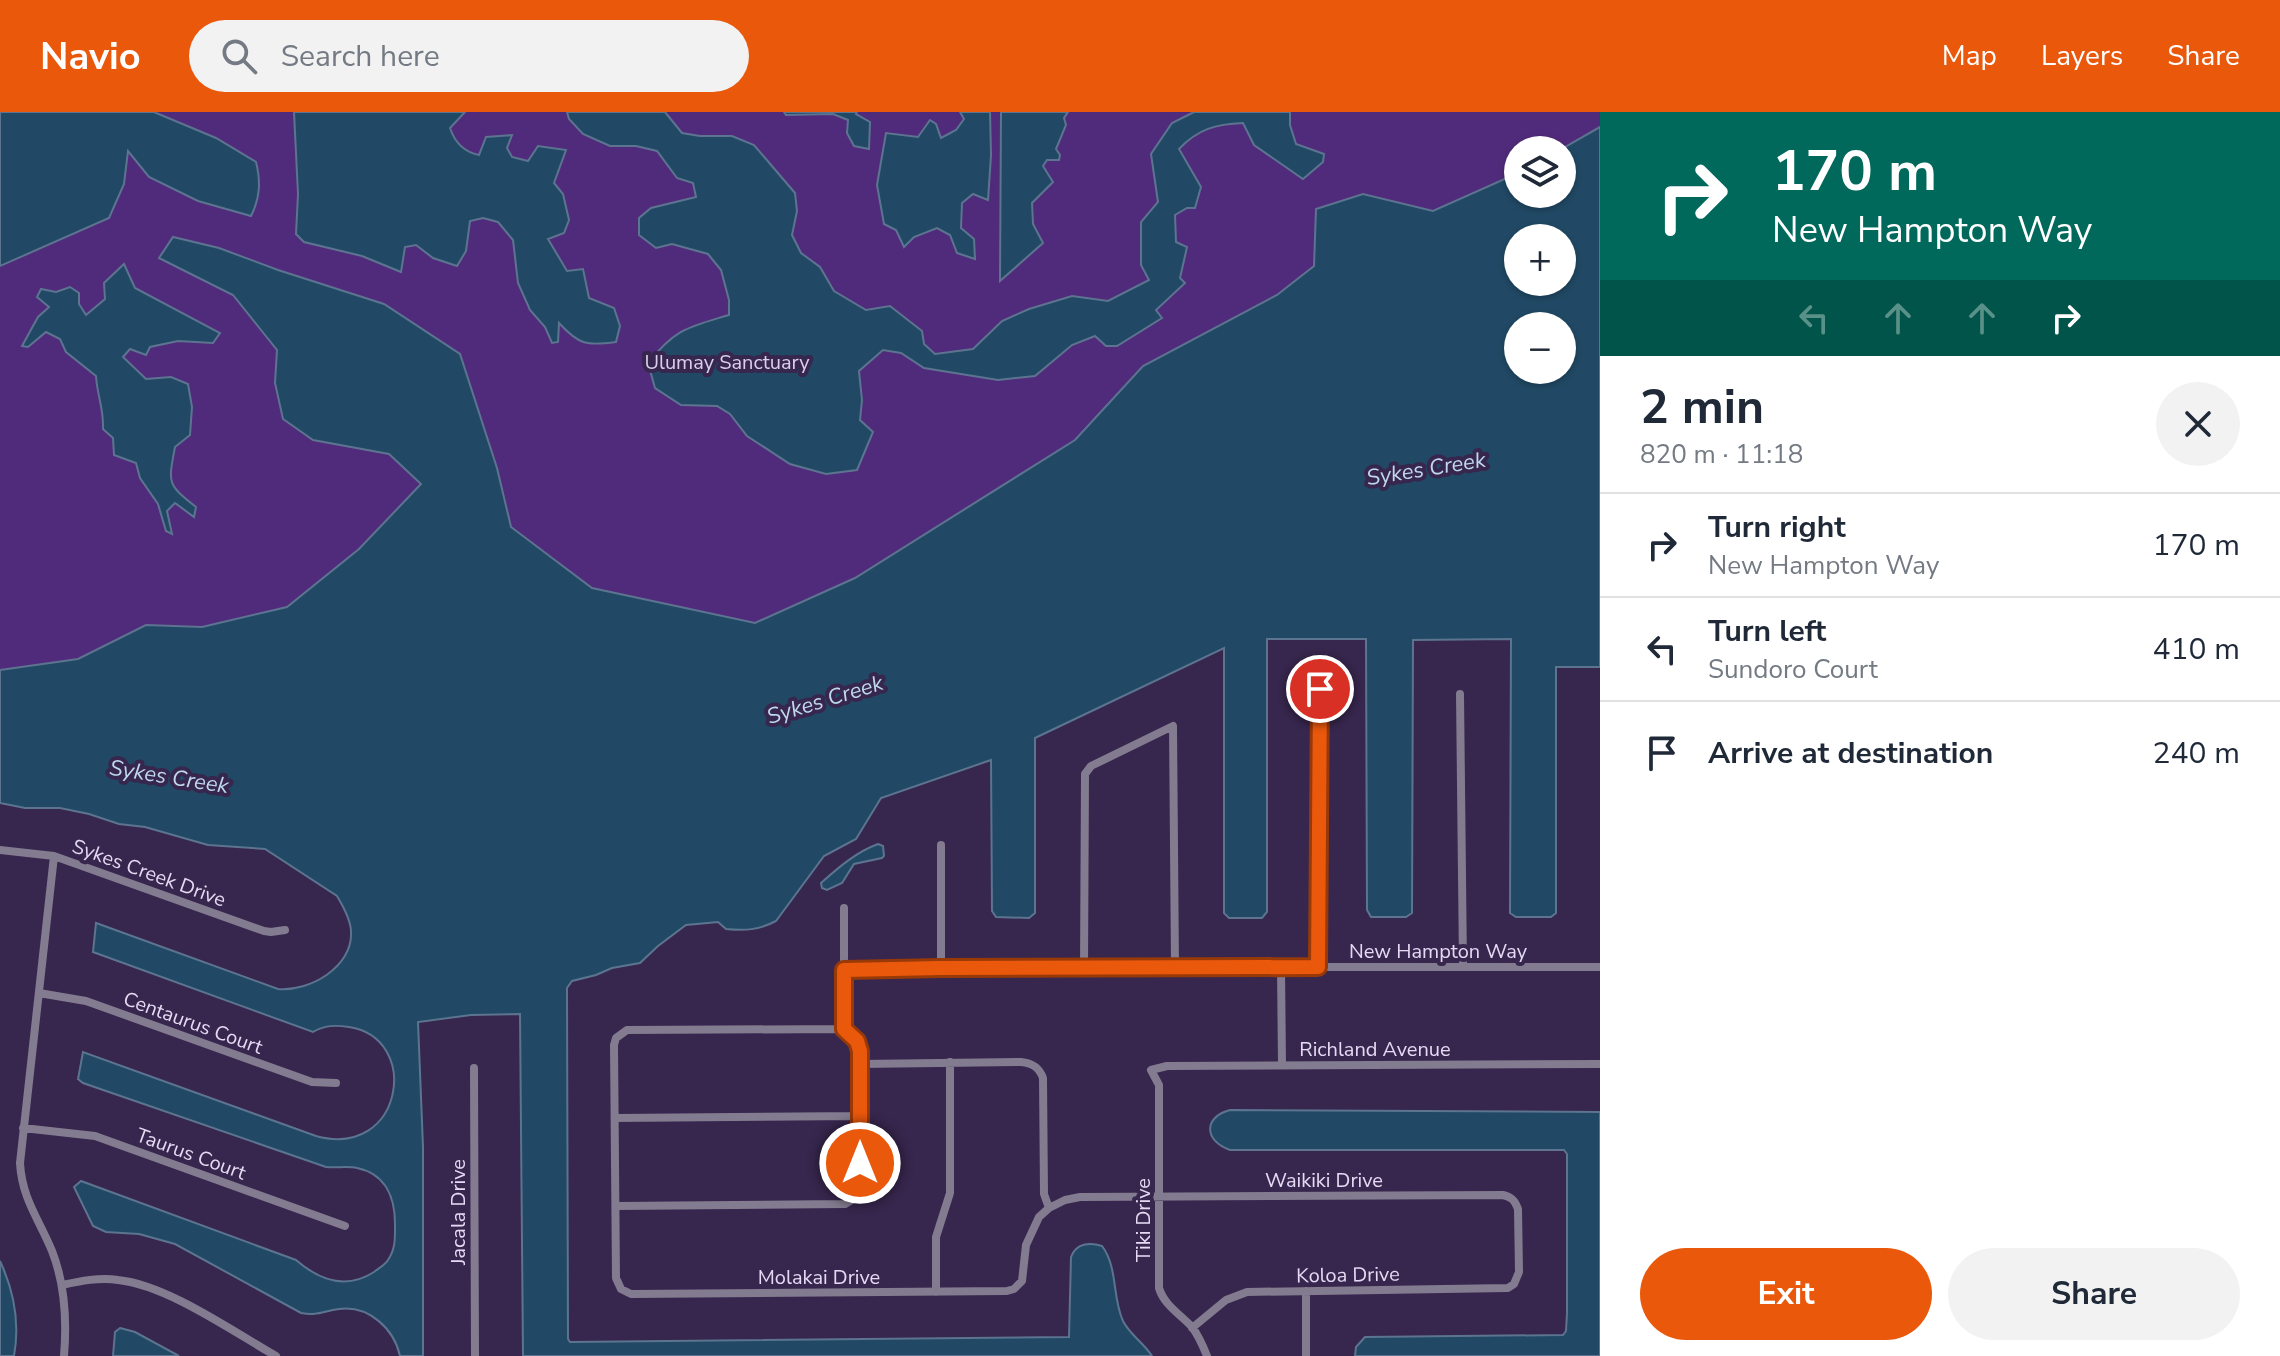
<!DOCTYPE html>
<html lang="en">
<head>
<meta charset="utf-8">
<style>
	body { margin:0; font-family:"Nunito Sans",sans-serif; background:#f2f2f3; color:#1f2937; height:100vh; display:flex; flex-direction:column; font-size:30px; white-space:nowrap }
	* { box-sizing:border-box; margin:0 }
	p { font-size:26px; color:#747a83 }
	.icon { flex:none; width:44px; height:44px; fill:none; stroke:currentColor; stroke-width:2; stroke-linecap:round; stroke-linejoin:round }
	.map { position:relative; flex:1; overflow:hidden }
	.side { display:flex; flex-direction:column; background:#fff; width:680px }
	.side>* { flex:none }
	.top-card { background:#00695c; color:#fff; overflow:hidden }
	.tools { position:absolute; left:1504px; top:24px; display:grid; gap:16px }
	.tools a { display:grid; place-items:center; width:72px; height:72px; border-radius:50%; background:#fff; box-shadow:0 2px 6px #0004; font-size:40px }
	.pin { position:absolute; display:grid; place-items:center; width:68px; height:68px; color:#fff; margin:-34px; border:4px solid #fff; border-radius:50%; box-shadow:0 2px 8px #0007 }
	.me { position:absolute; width:88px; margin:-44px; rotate:0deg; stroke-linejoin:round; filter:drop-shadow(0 0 6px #0008) }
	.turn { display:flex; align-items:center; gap:28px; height:168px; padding:0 40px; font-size:36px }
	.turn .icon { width:104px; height:104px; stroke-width:2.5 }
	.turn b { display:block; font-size:56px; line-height:68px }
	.lanes { display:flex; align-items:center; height:76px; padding:0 40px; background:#0003; justify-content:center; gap:40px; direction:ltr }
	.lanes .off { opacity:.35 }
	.round { display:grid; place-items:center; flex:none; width:84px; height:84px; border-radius:42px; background:#f2f2f3 }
	.overview { display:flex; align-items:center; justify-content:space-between; height:136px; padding:0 40px }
	h1 { font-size:48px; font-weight:700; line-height:60px }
	.button { display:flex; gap:16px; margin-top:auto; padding:16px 40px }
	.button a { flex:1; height:92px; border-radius:48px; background:#ea580c; color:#fff; font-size:32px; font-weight:700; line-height:92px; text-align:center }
	.button a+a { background:#f2f2f3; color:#1f2937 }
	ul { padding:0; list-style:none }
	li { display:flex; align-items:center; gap:24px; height:104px; padding:0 40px; border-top:2px solid #e0e1e3 }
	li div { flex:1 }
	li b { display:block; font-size:30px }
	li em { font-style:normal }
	header { display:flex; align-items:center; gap:48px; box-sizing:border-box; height:112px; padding:0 40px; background:#ea580c; color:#fff }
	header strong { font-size:38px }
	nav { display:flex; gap:44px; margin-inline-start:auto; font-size:28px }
	.search { width:560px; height:72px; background:#f2f2f3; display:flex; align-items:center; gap:20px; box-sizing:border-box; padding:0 28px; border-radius:44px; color:#747a83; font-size:30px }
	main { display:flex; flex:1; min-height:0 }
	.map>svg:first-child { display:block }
	.green { fill:#512b7b }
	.water { fill:#214965; stroke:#5c7490; stroke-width:2; fill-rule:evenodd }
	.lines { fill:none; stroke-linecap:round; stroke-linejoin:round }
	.minor { stroke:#837b8f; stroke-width:8 }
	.route-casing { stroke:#983908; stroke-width:20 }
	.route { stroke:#ea580c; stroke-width:14 }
	.labels { text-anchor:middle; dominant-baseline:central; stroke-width:8; stroke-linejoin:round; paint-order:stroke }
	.park-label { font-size:20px; fill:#dbd0ec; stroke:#37264d }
	.street-label { font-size:20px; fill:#e4daf3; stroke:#37264d }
	.water-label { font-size:22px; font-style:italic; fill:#bfd8ec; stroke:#37264d }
</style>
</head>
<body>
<header>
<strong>Navio</strong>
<div class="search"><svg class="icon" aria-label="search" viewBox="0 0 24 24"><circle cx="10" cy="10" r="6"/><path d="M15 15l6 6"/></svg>Search here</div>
<nav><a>Map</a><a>Layers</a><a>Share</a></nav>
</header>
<main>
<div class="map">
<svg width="1600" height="1244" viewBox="0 0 1600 1244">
	<rect width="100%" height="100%" fill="#37264d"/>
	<path class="green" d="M0 0H1600V15L1560 38H1518V61L1433 99 1363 82 1314 154 1277 183 1143 254 1075 328 855 466 755 511 592 476 511 415 278 158 219 136 173 125 160 146 233 183 277 238 275 271 313 328 389 342 422 372 359 437 288 495 202 515 146 513 78 547 0 558Z"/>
	<path class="water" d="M0 0H154L216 26 256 50C261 70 260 86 251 104L198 89 149 65 128 39 124 72 109 106 0 154Z
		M294 0H465L450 16C455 31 464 40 479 43L486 25 512 23 507 36 512 45 528 49 538 34 566 38 554 71 563 82 569 108 564 121 548 127 567 159 583 157 589 186 614 196 620 214 616 230C587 234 579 233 559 211L558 230 552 231 545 215 530 198 518 171 513 128 498 110 483 106 470 109 466 139 457 154 433 146 416 133 405 135 401 160 362 144 304 130 296 122 298 82Z
		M567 0H665L682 21 700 24H732L754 33 795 81 797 99 792 123 801 141 820 155 834 179 866 198 890 194 922 219 924 232 935 242 973 237 1002 209 1029 197 1072 184 1108 189 1149 168 1141 153V110L1158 90 1151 42 1172 11 1194 0H1290V13L1296 32 1324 42 1323 50 1303 67 1254 33 1243 11C1216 12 1198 17 1179 37L1201 75 1195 96H1187L1175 103 1176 130 1187 135 1180 166 1185 171 1156 198 1162 206 1117 234H1106L1095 224 1072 233 1035 264 998 268 924 256 901 241 883 238 859 259 862 288 860 308 873 320 857 358 826 362 790 352 747 324 730 302 717 294 681 293 655 276 648 251C676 216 689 215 729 203V188L721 158 708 142 672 132 656 136 639 123V106L651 96 696 85 693 71 677 66 657 39 636 34H610L583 22 569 7Z
		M784 0H857L856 2 870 10 869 37 854 34 847 21 848 8 833 2 786 3Z
		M960 0H990L991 43 988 88 973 82 962 91 961 116 974 127 975 147 957 141 950 123 937 116 914 125 904 135 896 118 884 112 877 73 886 21 918 25 930 8 936 12 941 26 956 18 964 7Z
		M1001 0H1068L1064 6 1066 13 1056 37 1060 43 1059 48H1047L1043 54 1053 70 1032 91 1033 112 1043 131 1000 169Z
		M1600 15V555H1556V801L1551 805H1516L1510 801 1511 527 1413 528 1412 801 1406 805H1371L1367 798 1366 527H1267V800L1262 806H1229L1224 801V536L1035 626V801L1029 806 996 805 992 799 991 648 881 686 856 727 824 744 776 809C759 818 745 819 726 817L718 810 686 813 658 834 640 851 612 856 596 863 572 869 567 876 568 1227 570 1230 1069 1225 1071 1145C1076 1131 1090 1130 1102 1134 1118 1155 1112 1185 1123 1209 1130 1223 1144 1231 1152 1244H523L520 902 471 903 418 910 423 1035V1244H400C394 1217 369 1193 339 1197 323 1199 318 1204 301 1201L175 1132 139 1122 106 1120 93 1114 74 1075 81 1069 296 1148C319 1168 346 1178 374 1160 379 1156 385 1153 388 1148 396 1136 395 1125 395 1112 395 1086 386 1062 357 1056 348 1054 336 1056 326 1055L83 971 78 967 83 940 316 1024C403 1048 422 926 349 915 335 913 325 913 313 920L93 840 96 811 278 877C309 880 353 855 351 820 351 808 343 794 337 784L265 737 208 733 145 715 119 712 89 702 60 696H25L0 691V558L78 547 146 513 202 515 287 495 359 437 421 372 389 342 313 328 283 307 275 271 277 238 233 183 159 146 173 125 219 136 278 158 384 192 460 242 497 356 511 415 592 476 755 511 855 466 1075 328 1143 254 1277 183 1314 154 1316 97 1363 82 1433 99 1518 61V82H1562V38H1560ZM1518 126H1562V170H1518ZM1518 214H1562V258H1518Z
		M124 152 135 176 220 221 213 231 178 229 150 235 146 243 130 237 123 245 146 267 171 265 188 272 192 295 190 323 175 335C168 372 167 372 196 395L194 405 175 391 167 399 172 422 166 419 158 392 140 366 136 351 114 343 113 326 103 317C104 297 97 283 96 264L66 240 60 227 46 220 28 235 22 234 38 205 49 195 37 185 41 177 56 180 70 175 79 181V192L86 203 105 187 104 171Z
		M878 732 883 734 884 744 882 746 854 752 842 771 827 778 822 776 821 771C838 756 856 740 878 732Z
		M1230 998 1600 1000V1244H1355L1356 1235 1365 1225 1563 1223 1566 1219 1567 1201V1042L1564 1038H1230C1204 1029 1203 1005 1230 998Z
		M0 1149C14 1179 20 1211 14 1244H0Z
		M120 1216 135 1220 179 1244H113L115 1220Z"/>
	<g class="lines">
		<path class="minor" d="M1460 582 1463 854
			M941 733V856
			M0 738 54 744 264 819 271 820 285 818
			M54 744 20 1051C22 1087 39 1107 52 1139 65 1172 67 1208 64 1244
			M1318 855 1320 577
			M1084 856 1085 662 1091 654 1173 614 1175 855
			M1281 856 1282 953
			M844 858 1175 855H1600
			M39 881 86 889 312 970 336 971
			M844 917 627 918 616 926 614 933 616 1166 621 1177 631 1182 1007 1179 1014 1177 1022 1169 1026 1133 1039 1105 1049 1096 1044 1082 1043 966C1039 955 1032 951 1021 950L860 952
			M474 956 475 1244
			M615 1006 860 1004
			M23 1016 95 1024 345 1114
			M616 1094 845 1092 855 1086 861 1075 860 939 857 929 844 917V796
			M1049 1096 1065 1088 1080 1085 1503 1083C1511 1085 1515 1088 1518 1097L1519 1160 1514 1172 1508 1176 1247 1180 1226 1188 1192 1216
			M62 1173C80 1169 100 1165 118 1168 167 1173 232 1219 276 1244
			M1306 1179V1244
			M936 1180V1125L950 1081V950
			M1207 1244C1203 1234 1199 1224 1192 1215 1180 1202 1164 1193 1159 1176V973L1151 958 1167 954 1600 952"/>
	</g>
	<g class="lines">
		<defs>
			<path id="route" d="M860 1051V939L857 929 844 917V858L941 856 1318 855 1320 577"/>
		</defs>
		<use href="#route" class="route-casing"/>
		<use href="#route" class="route"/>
	</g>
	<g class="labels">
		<g class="park-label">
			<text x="727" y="250">Ulumay Sanctuary</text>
		</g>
		<g class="street-label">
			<text transform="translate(149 761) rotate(20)">Sykes Creek Drive</text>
			<text x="1438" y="839">New Hampton Way</text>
			<text transform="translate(193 911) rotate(20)">Centaurus Court</text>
			<text x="1375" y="937">Richland Avenue</text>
			<text transform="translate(191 1042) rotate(20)">Taurus Court</text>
			<text x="1324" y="1068">Waikiki Drive</text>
			<text transform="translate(458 1100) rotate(-90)">Jacala Drive</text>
			<text transform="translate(1143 1108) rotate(-90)">Tiki Drive</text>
			<text transform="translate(1348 1163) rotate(-1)">Koloa Drive</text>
			<text x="819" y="1165">Molakai Drive</text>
		</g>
		<g class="water-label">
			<text transform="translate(1426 357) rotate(-9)">Sykes Creek</text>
			<text transform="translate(825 588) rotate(-17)">Sykes Creek</text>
			<text transform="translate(169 665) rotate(9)">Sykes Creek</text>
		</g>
	</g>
</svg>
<div class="tools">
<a><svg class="icon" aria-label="layers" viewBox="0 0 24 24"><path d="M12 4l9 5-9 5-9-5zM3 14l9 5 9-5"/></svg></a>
<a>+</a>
<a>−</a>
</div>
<div class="pin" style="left:1320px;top:577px;background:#d93025"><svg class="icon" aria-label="arrive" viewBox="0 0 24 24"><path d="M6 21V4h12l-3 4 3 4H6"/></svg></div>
<svg class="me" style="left:860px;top:1051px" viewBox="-20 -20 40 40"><circle r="17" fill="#ea580c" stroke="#fff" stroke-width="3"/><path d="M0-11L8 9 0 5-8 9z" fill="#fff"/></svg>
</div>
<section class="side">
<div class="top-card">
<div class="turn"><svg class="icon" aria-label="right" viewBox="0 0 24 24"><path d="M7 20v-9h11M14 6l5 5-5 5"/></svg><div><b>170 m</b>New Hampton Way</div></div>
<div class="lanes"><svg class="icon off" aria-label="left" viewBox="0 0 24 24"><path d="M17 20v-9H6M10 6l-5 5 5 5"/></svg><svg class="icon off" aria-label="ahead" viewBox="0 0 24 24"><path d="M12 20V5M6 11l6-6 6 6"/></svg><svg class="icon off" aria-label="ahead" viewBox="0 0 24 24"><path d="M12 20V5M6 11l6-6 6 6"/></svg><svg class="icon" aria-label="right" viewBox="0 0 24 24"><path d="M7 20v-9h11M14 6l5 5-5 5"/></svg></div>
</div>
<div class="overview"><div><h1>2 min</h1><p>820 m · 11:18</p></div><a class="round"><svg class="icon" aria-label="close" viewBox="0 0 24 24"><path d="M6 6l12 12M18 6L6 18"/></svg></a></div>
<ul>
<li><svg class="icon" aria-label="right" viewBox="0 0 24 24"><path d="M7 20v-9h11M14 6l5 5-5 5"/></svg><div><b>Turn right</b><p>New Hampton Way</p></div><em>170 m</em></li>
<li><svg class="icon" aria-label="left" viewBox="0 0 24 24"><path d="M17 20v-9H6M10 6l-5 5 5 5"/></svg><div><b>Turn left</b><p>Sundoro Court</p></div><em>410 m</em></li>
<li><svg class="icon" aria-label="arrive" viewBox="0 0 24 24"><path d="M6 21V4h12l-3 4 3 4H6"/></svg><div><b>Arrive at destination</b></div><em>240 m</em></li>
</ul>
<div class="button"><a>Exit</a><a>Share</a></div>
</section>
</main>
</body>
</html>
